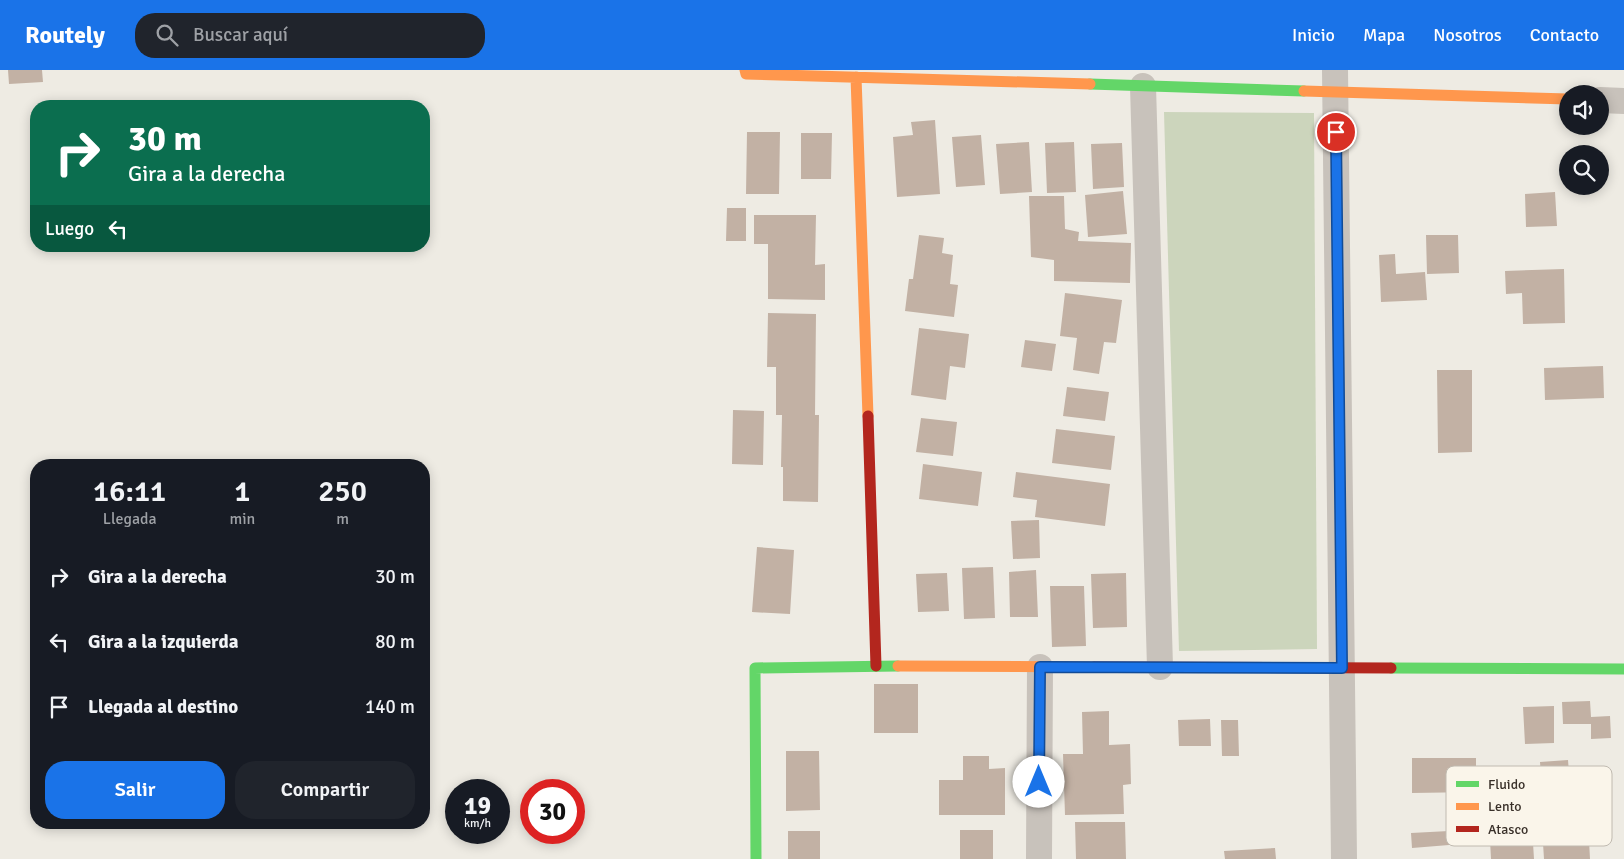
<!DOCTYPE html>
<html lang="es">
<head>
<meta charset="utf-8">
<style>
	body { margin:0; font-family:Signika,sans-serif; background:#20242c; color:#f1f3f6; height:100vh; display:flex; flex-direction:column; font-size:19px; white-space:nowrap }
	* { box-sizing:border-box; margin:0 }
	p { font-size:16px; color:#9ea1a6 }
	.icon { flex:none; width:28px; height:28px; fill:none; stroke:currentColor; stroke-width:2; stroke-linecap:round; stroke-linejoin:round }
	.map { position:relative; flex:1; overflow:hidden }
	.drawer { position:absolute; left:30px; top:389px; width:400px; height:370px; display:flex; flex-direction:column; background:#171b24; border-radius:20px; box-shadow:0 2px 12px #0003 }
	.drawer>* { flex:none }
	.guide { position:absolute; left:30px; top:30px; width:400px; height:152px; border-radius:20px; box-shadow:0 2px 12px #0003; background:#0b6e4f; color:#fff; overflow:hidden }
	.buttons { position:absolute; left:1559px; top:15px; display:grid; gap:10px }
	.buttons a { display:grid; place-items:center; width:50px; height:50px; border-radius:50%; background:#171b24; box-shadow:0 2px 12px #0003; font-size:25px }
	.speed { position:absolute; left:445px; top:709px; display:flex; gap:10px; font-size:25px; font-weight:700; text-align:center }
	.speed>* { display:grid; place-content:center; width:65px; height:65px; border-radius:50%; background:#171b24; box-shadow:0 2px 12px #0003; line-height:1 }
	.speed small { font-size:12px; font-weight:400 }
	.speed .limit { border:8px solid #d22; background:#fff; color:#111 }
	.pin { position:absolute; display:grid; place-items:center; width:42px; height:42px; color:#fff; margin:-21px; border:2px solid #fff; border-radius:50%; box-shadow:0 1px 5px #0007 }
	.me { position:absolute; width:55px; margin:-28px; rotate:0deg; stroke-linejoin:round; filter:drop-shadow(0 0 4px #0008) }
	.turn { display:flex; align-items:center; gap:18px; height:105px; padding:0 15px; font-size:22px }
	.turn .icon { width:65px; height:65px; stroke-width:2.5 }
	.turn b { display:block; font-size:35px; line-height:42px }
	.then { display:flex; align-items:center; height:48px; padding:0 15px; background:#0003; gap:10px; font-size:19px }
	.eta { display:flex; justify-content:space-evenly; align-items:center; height:85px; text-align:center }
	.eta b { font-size:30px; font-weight:600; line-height:35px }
	.primary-button { display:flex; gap:10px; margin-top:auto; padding:10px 15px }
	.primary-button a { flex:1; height:58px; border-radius:20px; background:#1a73e8; color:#fff; font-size:20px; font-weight:600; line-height:58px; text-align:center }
	.primary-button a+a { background:#20242c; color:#f1f3f6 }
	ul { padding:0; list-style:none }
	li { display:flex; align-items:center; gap:15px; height:65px; padding:0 15px }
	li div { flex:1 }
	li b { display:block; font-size:19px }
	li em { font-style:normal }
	header { display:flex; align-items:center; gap:30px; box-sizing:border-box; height:70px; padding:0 25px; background:#1a73e8; color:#fff }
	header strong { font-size:24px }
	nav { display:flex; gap:28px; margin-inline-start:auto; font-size:18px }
	.search { width:350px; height:45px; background:#20242c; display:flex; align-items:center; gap:12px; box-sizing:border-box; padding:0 18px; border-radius:20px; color:#9ea1a6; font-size:19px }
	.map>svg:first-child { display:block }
	.green { fill:#ccd5bc }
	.building { fill:#c2b1a4 }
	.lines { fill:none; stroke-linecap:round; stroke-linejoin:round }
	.street { stroke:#c8c2bb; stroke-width:26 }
	.fast { stroke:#63d668; stroke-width:11 }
	.slow { stroke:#ff974d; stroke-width:11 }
	.jam { stroke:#b3261e; stroke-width:11 }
	.route-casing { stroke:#114b97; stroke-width:12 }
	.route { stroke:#1a73e8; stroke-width:9 }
	.key { fill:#faf5ea; stroke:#c0bab0; stroke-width:1 }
	.key-label { font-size:14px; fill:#393029 }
</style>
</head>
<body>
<header>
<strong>Routely</strong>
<div class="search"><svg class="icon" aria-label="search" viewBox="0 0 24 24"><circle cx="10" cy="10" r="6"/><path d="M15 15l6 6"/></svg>Buscar aquí</div>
<nav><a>Inicio</a><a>Mapa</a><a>Nosotros</a><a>Contacto</a></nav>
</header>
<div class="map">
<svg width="1624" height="789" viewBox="0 0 1624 789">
	<rect width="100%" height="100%" fill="#eeebe3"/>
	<path class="green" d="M1164 42 1314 43 1317 579 1179 581Z"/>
	<path class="building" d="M8 0H42L43 12 9 14Z
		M935 50 940 124 897 127 893 67 913 65 911 52Z
		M747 62H780L779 124H746Z
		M801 63H832L831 109H801Z
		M981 65 985 115 956 117 952 67Z
		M1029 72 1032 122 1000 124 996 74Z
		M1074 72 1076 122 1047 123 1045 73Z
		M1122 73 1124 117 1093 119 1091 74Z
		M1123 121 1127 164 1088 167 1085 125Z
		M1555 122 1557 156 1526 157 1525 124Z
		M1029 126H1064L1065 159 1079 162 1078 171 1131 173 1130 213 1054 211V190L1031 187Z
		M727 138H746V171H726Z
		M754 145H816L815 195 825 194V230L768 229V174H754Z
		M919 165 944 168 942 183 953 185 950 214 958 215 954 247 905 241 909 209H913Z
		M1426 165H1458L1459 203 1427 204Z
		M1395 184 1396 204 1425 202 1427 230 1381 232 1379 185Z
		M1564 199 1565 253 1523 254 1522 223 1506 224 1505 201Z
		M1065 223 1122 230 1116 273 1104 272 1099 304 1073 300 1077 268 1060 266Z
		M768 243 816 244 815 345H819L818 432 783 431V397H781L782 345H776V297H767Z
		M919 258 969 264 965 298 950 296 946 330 911 325Z
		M1025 270 1056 274 1052 301 1021 297Z
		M1603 296 1604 328 1545 330 1544 298Z
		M1437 300H1472V382L1438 383Z
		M1067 317 1109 322 1105 351 1063 346Z
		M733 340 764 341 763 395 732 394Z
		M921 348 957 352 953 386 916 382Z
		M1056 359 1115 366 1111 400 1052 393Z
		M923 394 982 402 978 436 919 429Z
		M1016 402 1110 414 1105 456 1035 447 1037 430 1013 427Z
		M1039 450 1040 488 1013 489 1011 451Z
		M757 477 794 480 790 544 752 542Z
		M993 497 995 548 964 549 962 498Z
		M1036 500 1038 547H1010L1009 502Z
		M947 503 949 541 918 542 916 504Z
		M1126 503 1127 557 1093 558 1091 504Z
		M1050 516H1084L1086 576 1052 577Z
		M874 614H918V663H874Z
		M1590 631 1591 647 1610 646 1611 668 1591 669V654H1563L1562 632Z
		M1554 636V673L1525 674 1523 637Z
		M1109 641V675L1130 674 1131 714 1123 715 1124 744 1065 745 1063 684H1083L1082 642Z
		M1210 649 1211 676H1179L1178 650Z
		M1221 650H1238L1239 686H1222Z
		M786 681H819L820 740 786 741Z
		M963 686H989V699L1005 698V745H939V710H963Z
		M1412 688H1476V722L1412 723Z
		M1568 690 1569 703 1580 702 1581 728 1609 726 1610 748 1566 751 1567 771 1589 770 1590 789H1544L1543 773H1533L1534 789H1491L1489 751 1531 748V741L1565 739 1564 729 1525 731 1524 706 1541 705 1540 692Z
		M1075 752H1125L1126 789H1076Z
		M960 760H993V789H960Z
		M788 761H820V789H788Z
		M1449 761V775L1412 778 1411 763Z
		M1275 778 1276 789H1225L1224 781Z"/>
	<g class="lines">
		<path class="street" d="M1335 0 1344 789
			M1143 16 1160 597
			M1600 30 1624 31
			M1039 789 1040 597"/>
		<path class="fast" d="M1090 14 1304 21
			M1391 598 1624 599
			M756 789 755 598 898 596"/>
		<path class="slow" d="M745 0 746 4 1090 14
			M856 7 868 346
			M1304 21 1568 29
			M898 596 1094 597"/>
		<path class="jam" d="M868 346 876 596
			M1094 597 1391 598"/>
	</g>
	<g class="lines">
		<defs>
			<path id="route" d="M1039 712 1040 597 1342 598 1336 62"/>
		</defs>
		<use href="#route" class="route-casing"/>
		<use href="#route" class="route"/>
	</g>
	<rect x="1446" y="696" width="166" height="80" rx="8" class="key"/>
	<rect x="1456" y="711" width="23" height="6" fill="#63d668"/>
	<rect x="1456" y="733" width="23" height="7" fill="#ff974d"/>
	<rect x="1456" y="756" width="23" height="6" fill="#b3261e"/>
	<g class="key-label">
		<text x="1488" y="719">Fluido</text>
		<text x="1488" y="741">Lento</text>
		<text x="1488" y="764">Atasco</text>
	</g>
</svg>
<div class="buttons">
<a><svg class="icon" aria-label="sound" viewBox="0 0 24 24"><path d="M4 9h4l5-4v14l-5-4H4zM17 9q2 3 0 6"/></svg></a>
<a><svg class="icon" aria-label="search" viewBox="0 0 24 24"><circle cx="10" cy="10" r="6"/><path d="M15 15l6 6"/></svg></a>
</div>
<div class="speed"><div>19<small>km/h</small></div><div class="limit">30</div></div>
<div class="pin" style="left:1336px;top:62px;background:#d93025"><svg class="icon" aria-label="arrive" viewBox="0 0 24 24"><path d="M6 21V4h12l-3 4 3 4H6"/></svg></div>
<svg class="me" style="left:1039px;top:712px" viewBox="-20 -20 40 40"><circle r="19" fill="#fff"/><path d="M0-13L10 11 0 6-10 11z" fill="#1a73e8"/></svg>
<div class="guide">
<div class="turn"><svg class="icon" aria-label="right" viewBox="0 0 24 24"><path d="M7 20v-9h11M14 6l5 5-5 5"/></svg><div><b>30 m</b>Gira a la derecha</div></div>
<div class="then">Luego<svg class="icon" aria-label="left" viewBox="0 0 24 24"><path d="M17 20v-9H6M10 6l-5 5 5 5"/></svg></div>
</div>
<section class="drawer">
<div class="eta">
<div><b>16:11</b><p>Llegada</p></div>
<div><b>1</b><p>min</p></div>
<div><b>250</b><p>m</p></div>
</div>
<ul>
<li><svg class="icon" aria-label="right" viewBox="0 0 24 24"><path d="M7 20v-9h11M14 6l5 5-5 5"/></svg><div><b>Gira a la derecha</b></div><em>30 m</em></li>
<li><svg class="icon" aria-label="left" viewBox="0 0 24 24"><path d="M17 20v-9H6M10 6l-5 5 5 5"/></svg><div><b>Gira a la izquierda</b></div><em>80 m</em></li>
<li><svg class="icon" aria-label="arrive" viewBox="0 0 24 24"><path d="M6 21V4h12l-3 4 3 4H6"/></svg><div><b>Llegada al destino</b></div><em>140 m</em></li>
</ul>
<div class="primary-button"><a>Salir</a><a>Compartir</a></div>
</section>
</div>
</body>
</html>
